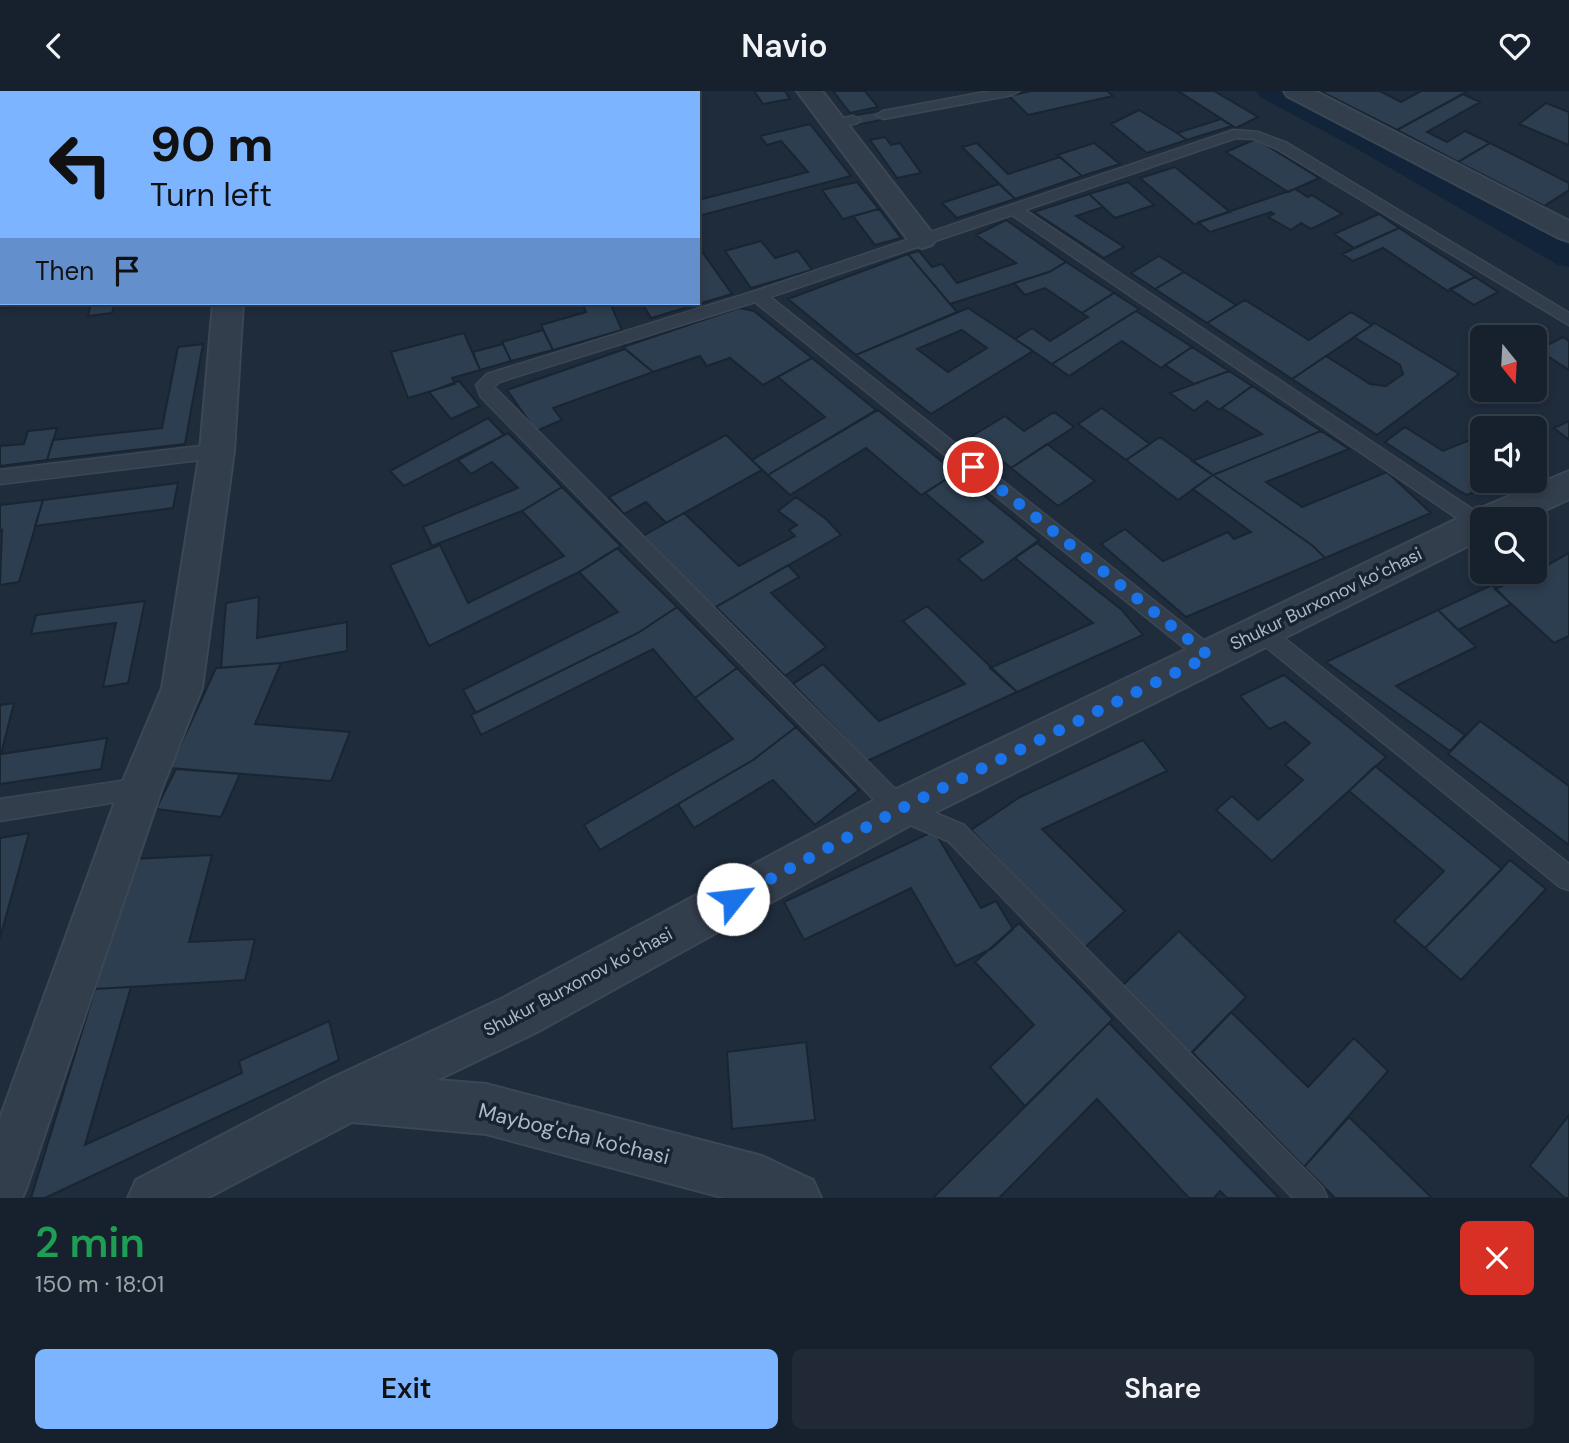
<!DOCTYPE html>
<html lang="en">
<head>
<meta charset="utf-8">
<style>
	body { margin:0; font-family:"DM Sans",sans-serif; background:#202935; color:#f1f3f6; height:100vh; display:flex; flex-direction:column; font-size:26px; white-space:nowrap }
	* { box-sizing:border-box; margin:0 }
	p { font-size:23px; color:#9ea3aa }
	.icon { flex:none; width:38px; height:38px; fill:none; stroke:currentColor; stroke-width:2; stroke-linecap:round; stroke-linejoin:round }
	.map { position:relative; height:1107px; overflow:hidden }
	.side { display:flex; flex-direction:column; background:#17212d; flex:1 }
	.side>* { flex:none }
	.banner { position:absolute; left:0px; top:0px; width:700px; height:214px; box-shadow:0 4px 10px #0003,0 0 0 2px #363e49; background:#7cb4ff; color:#111; overflow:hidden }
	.needle { width:46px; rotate:162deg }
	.tools { position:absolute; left:1470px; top:234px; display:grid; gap:14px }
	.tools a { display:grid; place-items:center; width:77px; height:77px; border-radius:10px; background:#17212d; box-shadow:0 4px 10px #0003,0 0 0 2px #363e49; font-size:35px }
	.pin { position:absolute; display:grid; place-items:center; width:60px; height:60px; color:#fff; margin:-30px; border:4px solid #fff; border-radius:50%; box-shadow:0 2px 7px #0007 }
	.me { position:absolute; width:77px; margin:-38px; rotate:61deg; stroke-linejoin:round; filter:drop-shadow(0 0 5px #0008) }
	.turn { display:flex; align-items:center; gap:24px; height:147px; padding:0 35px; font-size:32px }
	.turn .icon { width:91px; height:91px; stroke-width:2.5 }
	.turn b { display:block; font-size:49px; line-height:60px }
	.then { display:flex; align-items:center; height:66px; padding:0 35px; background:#0003; gap:14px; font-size:26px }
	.round { display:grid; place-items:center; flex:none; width:74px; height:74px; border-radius:10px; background:#202935 }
	.overview { display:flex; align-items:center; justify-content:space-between; height:119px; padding:0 35px }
	h1 { font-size:42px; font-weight:600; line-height:52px; color:#1e9e55 }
	.cta { display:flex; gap:14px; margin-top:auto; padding:14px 35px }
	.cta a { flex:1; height:80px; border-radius:10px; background:#7cb4ff; color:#111; font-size:28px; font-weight:600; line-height:80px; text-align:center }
	.cta a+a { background:#202935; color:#f1f3f6 }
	header { display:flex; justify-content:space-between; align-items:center; height:91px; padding:0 35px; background:#17212d; font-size:32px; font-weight:600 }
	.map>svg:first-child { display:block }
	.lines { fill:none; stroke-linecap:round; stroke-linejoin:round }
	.canal { fill:#12243a; fill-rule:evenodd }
	.building { fill:#2d3e50; stroke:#1a2532; stroke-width:2; fill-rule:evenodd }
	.service-casing { stroke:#3c4755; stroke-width:3 }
	.minor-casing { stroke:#3c4755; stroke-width:4 }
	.service { fill:#333e4c; fill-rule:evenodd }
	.minor { fill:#333e4c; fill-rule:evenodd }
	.route { stroke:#1a73e8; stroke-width:12; stroke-dasharray:0 21.6 }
	.labels { text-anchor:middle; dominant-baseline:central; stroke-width:7; stroke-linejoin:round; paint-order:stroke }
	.street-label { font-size:18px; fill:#adb9c8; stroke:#182330 }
	.near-street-label { font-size:21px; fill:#adb9c8; stroke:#182330 }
</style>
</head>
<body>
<header><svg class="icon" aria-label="back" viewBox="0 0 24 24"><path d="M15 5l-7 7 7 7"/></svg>Navio<svg class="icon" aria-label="heart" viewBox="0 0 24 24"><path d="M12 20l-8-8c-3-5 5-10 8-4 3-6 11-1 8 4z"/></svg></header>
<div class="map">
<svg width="1569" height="1107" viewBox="0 0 1569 1107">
	<rect width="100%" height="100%" fill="#1f2c3c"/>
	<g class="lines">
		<path class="canal" d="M1256 0H1289L1569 154V176L1558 174 1359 59 1260 6Z"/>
	</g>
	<path class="building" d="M754 0H785L790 8 763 13Z
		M833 0H865L878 16 850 22Z
		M1031 0H1107L1113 5 1028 24 1009 5Z
		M1178 0H1214L1258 26 1236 37Z
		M1320 0H1380L1401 11 1421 0H1468L1397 39Z
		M1463 3 1480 11 1427 41 1447 51 1465 40 1490 52 1458 71 1397 39Z
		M1546 12 1569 21V54L1519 33Z
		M1139 19 1177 42 1187 49 1147 62 1111 33Z
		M880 20 886 28 856 34 850 25Z
		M1221 28 1232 35 1187 49 1177 42Z
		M810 33 851 85 698 125V109L808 81 781 50 767 54 760 45Z
		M885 46 891 54 900 52 921 82 897 87 870 49Z
		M1256 48 1319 87 1288 101 1226 61Z
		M977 52 1008 83 1060 66 1082 85 1015 108 962 56Z
		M1094 52 1120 73 1082 85 1057 64Z
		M1490 52 1569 92V99L1544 115 1458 71Z
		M1175 76 1230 121 1194 133 1140 87Z
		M857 91 879 118 843 128 822 99Z
		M1128 91 1154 114 1115 127 1089 103Z
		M999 93 1015 108 957 127 942 112Z
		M1295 98 1308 106 1312 104 1342 123 1311 138 1301 132 1291 139 1268 126 1274 123 1271 121 1210 141 1198 131Z
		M1089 103 1103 116 1076 125 1124 156 1104 167 1034 121Z
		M879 118 901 147 875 154 853 125Z
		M1379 123 1399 137 1354 157 1334 143Z
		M1006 129 1066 171 1049 181 950 213 908 163 919 160 932 176 942 173 957 192 1016 172 976 144Z
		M1399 137 1475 186 1448 200 1383 157 1353 170 1342 163Z
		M761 150 775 167 798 160 812 179 751 197 725 160Z
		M698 155 732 203 651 227 642 212H698Z
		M908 163 957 221 856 264 788 208Z
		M1159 165 1184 181 1155 198 1131 182Z
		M1066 171 1114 202 1082 222 1045 197 1025 204 1014 192 1049 181Z
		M1184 181 1236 214 1207 232 1155 198Z
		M1475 186 1498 201 1474 214 1450 198Z
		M1114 202 1139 218 1052 273 1015 248 1032 237 1050 250 1088 226 1082 222Z
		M1245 209 1309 249 1351 221 1372 234 1292 288 1207 232Z
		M3 212H46L1 217Z
		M91 212H115L112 222 88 225Z
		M582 212H610L622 239 553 259 541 234 586 221Z
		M739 217 754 220 812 267 763 294 730 267 707 275 700 265 653 281 623 256Z
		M968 217 1033 260 931 323 856 264ZM962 239 987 257 948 281 917 258Z
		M1136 220 1192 256 1161 277 1122 250 1069 285 1052 273Z
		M1375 232 1459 283 1377 344 1292 288 1326 265 1370 293 1386 295 1403 283 1400 274 1354 246Z
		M543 239 553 259 511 270 502 251Z
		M464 242 480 279 452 287 455 293 408 307 391 261Z
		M1563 246 1569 250V279L1538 259Z
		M203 253 185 353 47 369 53 349 162 337 178 256Z
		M503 253 511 270 480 279 473 261Z
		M1192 256 1229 280 1194 293 1165 274Z
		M625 258 653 281 553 317 562 329 536 340 507 299Z
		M812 267 876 319 768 384 752 369 825 326 778 286Z
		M1229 280 1252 295 1219 319 1207 310 1194 320 1170 302Z
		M459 290 480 315 451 328 429 301Z
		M1252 295 1321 340 1213 384 1192 370 1262 343 1222 317Z
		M1102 317 1150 353 1126 369 1078 333Z
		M878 319 956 382 921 404 866 357 790 404 768 384Z
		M1054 321 1074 336 1011 377 972 345 1005 325 1024 340Z
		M488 327 504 344 404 395 390 380Z
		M1569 330V349L1554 337Z
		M1405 336 1443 360 1482 344V390H1498L1467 404 1458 399 1385 351Z
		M57 337 47 369 0 375V355L24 353 28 340Z
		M1321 340 1349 358 1266 391 1302 416 1387 381 1431 422 1325 467 1313 455 1213 384Z
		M508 342 562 396 522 420 432 455 423 436 518 397 492 371 471 383 458 369Z
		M726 344 762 379 666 432 646 411 624 423 609 406Z
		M1160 346 1213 384 1178 409 1126 369Z
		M1047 353 1095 390 1058 415 1011 377Z
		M956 382 1039 449 983 490 958 468 983 451 925 402Z
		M1213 384 1313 455 1325 467 1186 526 1101 453 1125 438 1163 470 1228 441 1234 448 1251 441 1193 398Z
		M178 392 173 417 35 435 43 409Z
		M562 396 621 455 579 481 429 555 390 474 440 454 468 512 564 465 522 420Z
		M796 406 826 428 841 444 712 518 641 446 684 422 739 475 795 445 789 439 797 434 778 420Z
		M43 409 19 491 0 494 2 439 0 440V414Z
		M1037 452 1122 519 1143 544 1017 601 990 577 1093 532 1015 467Z
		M617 457 677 516 638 542 476 622 463 599 618 521 579 481Z
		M1569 462V545L1554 552 1495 498 1535 481Z
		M788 474 799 486 771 502 826 556 785 585 716 516Z
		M1492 494 1511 513 1458 539 1438 519Z
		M259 506 257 547 347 531V560L281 572 221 577 226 512Z
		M145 510 128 592 103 596 116 532 31 543 36 524Z
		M927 515 1017 601 867 670 793 593 823 573 879 630 965 593 903 530Z
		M677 516 737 577 695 607 653 558 481 644 471 624 638 542Z
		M1438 519 1476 556 1396 595 1465 644 1450 660 1326 571Z
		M281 572 255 633 350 641 331 690 170 677 216 577Z
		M737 577 796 636 753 669 600 759 584 734 733 648 695 607Z
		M1284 584 1386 666 1272 770 1216 719 1232 705 1258 729 1303 689 1285 674 1310 652 1285 631 1269 638 1240 605Z
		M14 612 1 663 107 647 101 678 0 693V614Z
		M1480 630 1569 695V754L1448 663Z
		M796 636 859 699 815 734 773 689 694 737 678 713 753 669Z
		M1143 649 1167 680 1042 738 1125 820 1083 858 971 739 1020 706Z
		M1375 675 1502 778 1425 857 1394 830 1444 780 1349 700Z
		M176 678 240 683 221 726 156 718Z
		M934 740 981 817 996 810 1013 838 991 858 956 875 911 797 804 849 784 811Z
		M29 742 0 847V747Z
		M212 764 189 851 255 848 245 889 95 898 134 768Z
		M1510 769 1546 798 1461 889 1425 857Z
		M1019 832 1113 928 1025 1015 990 976 1034 934 975 871Z
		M1179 840 1246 906 1188 966 1121 896Z
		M131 896 85 1054 242 982 239 970 329 930 339 969 45 1107H31L95 898Z
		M1231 921 1308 996 1354 947 1388 980 1304 1076 1192 961Z
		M1109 932 1279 1107H1227L1220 1100 1214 1107H1189L1097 1008 999 1107H933Z
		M806 951 815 1029 732 1038 727 961Z
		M1569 1024V1107H1565L1530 1075Z
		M1349 1026 1432 1107H1335L1304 1076Z"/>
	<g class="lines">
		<defs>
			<path id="service" d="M138 0H172L136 2Z
				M483 0H497V2H483Z
				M643 0H662L641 2Z
				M990 0H1019L1012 4 883 28 876 24 883 20Z
				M0 9H2V17H0Z
				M853 25 860 29 858 32 834 37 827 33 829 30Z
				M1234 39 1258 41 1287 52 1569 222V234L1277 58 1254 48 1236 47 1025 119 1487 428 1482 429V440L1473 438 1012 124 770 206 1216 559 1220 565 1216 571 1209 574 1202 571 755 211 499 291 494 296 907 710 964 734 1323 1097 1327 1107H1293L948 750 891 726 481 306 476 294 487 283 752 201Z
				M0 172H2V182H0Z
				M217 353 224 355 226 360 224 365 217 367 0 393V379Z
				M1262 532 1269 535 1569 773V799L1560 796 1255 547 1252 541 1255 535Z
				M141 687 149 690 152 697 149 704 141 707 0 730V708Z"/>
			<path id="minor" d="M243 0H267V2H243Z
				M797 0H822L932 142 936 148 932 154 922 157 912 154Z
				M1284 0H1315L1569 130V150L1559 147 1287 5Z
				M213 212H243L234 360 202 597 162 697 26 1098 22 1107H0V1027L120 697 162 597 200 360Z
				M1569 380V408L1524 429H1482V448L914 732 537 941 437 989 486 993 762 1065 813 1089 821 1107H725L486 1043 352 1031 207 1107H128L136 1089 330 988 503 907 884 704 1469 422Z"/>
		</defs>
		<use href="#service" class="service-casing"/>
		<use href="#minor" class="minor-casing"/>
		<use href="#service" class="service"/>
		<use href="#minor" class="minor"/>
	</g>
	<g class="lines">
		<path class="route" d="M733 808 900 718 1209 565 973 376"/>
	</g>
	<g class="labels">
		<g class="street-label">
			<text transform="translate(1326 508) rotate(-26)">Shukur Burxonov koʻchasi</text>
			<text transform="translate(578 891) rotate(-28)">Shukur Burxonov koʻchasi</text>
		</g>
		<g class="near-street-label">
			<text transform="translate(574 1043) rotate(14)">Maybog'cha ko'chasi</text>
		</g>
	</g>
</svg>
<div class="tools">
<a><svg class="needle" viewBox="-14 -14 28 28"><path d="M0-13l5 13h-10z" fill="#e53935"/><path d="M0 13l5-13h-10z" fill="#9ea3aa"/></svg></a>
<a><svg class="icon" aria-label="sound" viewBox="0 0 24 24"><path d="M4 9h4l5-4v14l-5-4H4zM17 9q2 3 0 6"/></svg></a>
<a><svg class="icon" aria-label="search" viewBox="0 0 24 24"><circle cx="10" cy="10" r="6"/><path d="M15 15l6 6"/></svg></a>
</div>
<div class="pin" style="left:973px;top:376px;background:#d93025"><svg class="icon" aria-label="arrive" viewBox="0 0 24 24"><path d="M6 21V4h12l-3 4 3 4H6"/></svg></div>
<svg class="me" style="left:733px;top:808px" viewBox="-20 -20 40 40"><circle r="19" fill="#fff"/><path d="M0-13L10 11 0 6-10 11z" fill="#1a73e8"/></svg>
<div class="banner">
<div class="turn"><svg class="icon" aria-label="left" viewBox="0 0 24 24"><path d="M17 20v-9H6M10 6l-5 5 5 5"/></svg><div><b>90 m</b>Turn left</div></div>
<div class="then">Then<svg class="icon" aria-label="arrive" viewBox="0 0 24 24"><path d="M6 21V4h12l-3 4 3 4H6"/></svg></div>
</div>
</div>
<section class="side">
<div class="overview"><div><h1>2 min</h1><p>150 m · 18:01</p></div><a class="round" style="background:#d93025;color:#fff"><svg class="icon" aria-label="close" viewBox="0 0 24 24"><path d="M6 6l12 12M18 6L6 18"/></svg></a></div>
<div class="cta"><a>Exit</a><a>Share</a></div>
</section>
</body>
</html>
